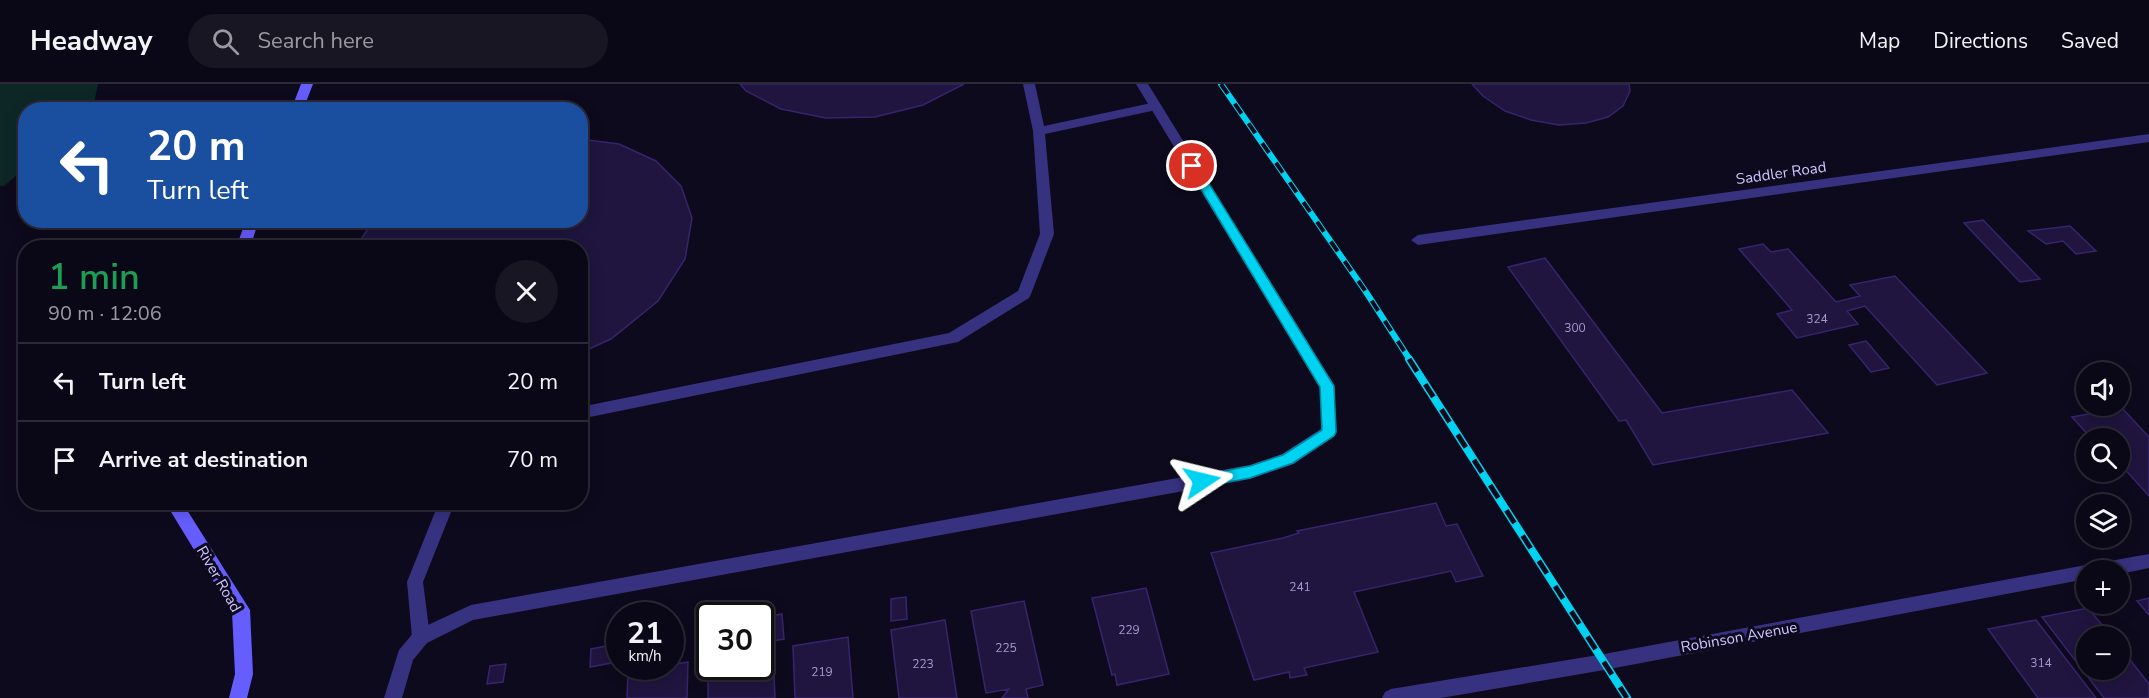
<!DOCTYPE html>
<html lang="en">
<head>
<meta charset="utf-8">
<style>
	body { margin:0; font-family:"Nunito Sans",sans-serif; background:#181623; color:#f1f3f6; height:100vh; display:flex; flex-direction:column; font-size:22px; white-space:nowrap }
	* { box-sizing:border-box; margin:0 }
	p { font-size:20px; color:#999aa1 }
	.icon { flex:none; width:33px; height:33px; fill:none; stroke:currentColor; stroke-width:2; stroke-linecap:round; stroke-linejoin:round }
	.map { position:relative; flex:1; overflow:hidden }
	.drawer { position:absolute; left:18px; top:156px; width:570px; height:270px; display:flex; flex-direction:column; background:#0a0816; border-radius:24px; box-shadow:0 3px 15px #0003,0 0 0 2px #2a2935 }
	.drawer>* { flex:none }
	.top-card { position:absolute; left:18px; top:18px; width:570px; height:126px; border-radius:24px; box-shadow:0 3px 15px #0003,0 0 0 2px #2a2935; background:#1a4fa0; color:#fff; overflow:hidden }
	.buttons { position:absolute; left:2076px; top:278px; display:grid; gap:12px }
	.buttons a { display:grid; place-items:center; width:54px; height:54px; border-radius:50%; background:#0a0816; box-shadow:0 3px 15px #0003,0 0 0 2px #2a2935; font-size:30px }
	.speed { position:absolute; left:606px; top:518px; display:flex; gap:12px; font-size:30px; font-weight:700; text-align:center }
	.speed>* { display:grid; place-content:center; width:78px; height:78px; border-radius:50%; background:#0a0816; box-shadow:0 3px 15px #0003,0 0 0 2px #2a2935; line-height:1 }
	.speed small { font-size:15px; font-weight:400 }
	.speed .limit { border:3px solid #111; border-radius:9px; background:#fff; color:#111 }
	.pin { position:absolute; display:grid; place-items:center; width:51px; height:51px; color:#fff; margin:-26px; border:3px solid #fff; border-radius:50%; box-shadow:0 2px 6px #0007 }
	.me { position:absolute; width:66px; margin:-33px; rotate:80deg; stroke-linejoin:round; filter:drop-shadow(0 0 4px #0008) }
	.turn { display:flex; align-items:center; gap:21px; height:126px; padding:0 30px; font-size:27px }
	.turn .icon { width:78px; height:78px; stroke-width:2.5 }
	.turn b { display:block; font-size:42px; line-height:51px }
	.round { display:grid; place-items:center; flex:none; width:63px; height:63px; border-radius:32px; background:#181623 }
	.overview { display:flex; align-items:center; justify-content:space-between; height:102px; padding:0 30px }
	h1 { font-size:36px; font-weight:600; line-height:45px; color:#1e9e55 }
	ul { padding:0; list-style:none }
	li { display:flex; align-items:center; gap:18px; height:78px; padding:0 30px; border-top:2px solid #2a2935 }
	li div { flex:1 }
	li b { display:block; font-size:22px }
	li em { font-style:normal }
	header { display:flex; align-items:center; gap:36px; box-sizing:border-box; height:84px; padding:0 30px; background:#0a0816; border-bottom:2px solid #2a2935 }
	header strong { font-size:28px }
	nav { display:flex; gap:33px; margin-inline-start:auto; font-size:21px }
	.search { width:420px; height:54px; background:#181623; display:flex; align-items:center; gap:15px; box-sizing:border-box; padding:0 21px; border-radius:33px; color:#999aa1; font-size:22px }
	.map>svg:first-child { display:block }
	.green { fill:#0d2727 }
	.building { fill:#1f153f; stroke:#36256d; stroke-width:1.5 }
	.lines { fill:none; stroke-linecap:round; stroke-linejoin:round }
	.lane { fill:#373280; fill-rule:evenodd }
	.street { fill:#373280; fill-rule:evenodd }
	.secondary { fill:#665dff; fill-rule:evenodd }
	.rail-far1-casing { stroke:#00d2f1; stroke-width:6 }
	.rail-casing { stroke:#00d2f1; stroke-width:8 }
	.rail-far1 { stroke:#0e0a1d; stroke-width:4; stroke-dasharray:12; stroke-linecap:butt }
	.rail { stroke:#0e0a1d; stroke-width:5; stroke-dasharray:15; stroke-linecap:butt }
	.route { fill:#00d2f1; stroke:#00889d; stroke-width:1.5 }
	.labels { text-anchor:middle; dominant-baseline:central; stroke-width:6; stroke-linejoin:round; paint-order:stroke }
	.number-label { font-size:12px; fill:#a39acf }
	.street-label { font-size:15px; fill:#cfc6ff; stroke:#0e0a1d }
</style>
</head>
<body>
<header>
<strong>Headway</strong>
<div class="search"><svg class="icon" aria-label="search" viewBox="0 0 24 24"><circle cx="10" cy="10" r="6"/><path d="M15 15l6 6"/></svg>Search here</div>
<nav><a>Map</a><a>Directions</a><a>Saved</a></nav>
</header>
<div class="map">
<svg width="2149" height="614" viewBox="0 0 2149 614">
	<rect width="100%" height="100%" fill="#0e0a1d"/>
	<path class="green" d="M0 0H98L94 19 87 25 26 26 25 84 4 102H0Z"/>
	<path class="building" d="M740 0H964L923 21 875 33 826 34 781 25 746 7Z
		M1472 0H1629L1630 7 1623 22 1608 33 1586 39 1559 41 1531 36 1505 27 1483 12Z
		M580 55 619 60 656 77 681 102 692 134 685 175 658 217 611 255 580 269V164H355L374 136H580Z
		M1983 136 2040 195 2020 198 1964 139Z
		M2070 142 2096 167 2076 170 2063 157 2046 160 2028 147Z
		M1763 160 1771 168 1788 165 1836 218 1860 212 1850 201 1895 192 1987 289 1937 301 1865 222 1847 227 1858 240 1797 254 1777 230 1792 226 1739 165Z
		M1545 174 1662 329 1792 306 1828 349 1653 381 1626 336 1619 337 1508 183Z
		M1866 257 1889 284 1871 288 1849 261Z
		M2122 324 2149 353V412L2120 380V354H2091L2072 333Z
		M1436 419 1446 442 1457 440 1483 492 1456 498 1451 487 1354 508 1378 568 1304 584 1307 591 1290 594 1289 588 1254 596 1211 469 1283 454 1299 449 1297 447Z
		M1146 504 1169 590 1117 601 1115 590 1112 591 1092 514Z
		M906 513 907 535 891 537V515Z
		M2149 514V531L2137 517Z
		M1024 517 1043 601 1026 605 1028 614H1002L1009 605 986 609 971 527Z
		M2088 524 2111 552H2086V585H2120V563L2149 600V614H2104L2042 533Z
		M782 530 784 555 760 559V534Z
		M945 536 957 614H899L891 546Z
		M2036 536 2096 614H2038L1988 545Z
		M681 551V570L670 571V553Z
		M848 553 853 614H795L793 562Z
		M612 561 611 579 590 583 591 565Z
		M773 567 775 614H708V579L710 582H760V569Z
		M688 578 687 614H627L628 588Z
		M506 580 503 598 487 600 490 582Z"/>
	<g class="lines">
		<path class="lane" d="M1023 0H1035L1044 42 1156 18 1162 22 1156 26 1045 50 1054 150 1031 210 1029 214 958 258 580 335V323L949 249 1018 207 1040 150 1033 47Z
			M439 418H455L423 498 430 553 427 559 421 561 415 559 412 553 407 498Z"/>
		<path class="street" d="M1136 0H1148L1332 298 1334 302 1337 348 1334 352 1294 380 1250 395 473 536 427 559 413 576 402 614H384L399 566 415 547 471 521 1250 381 1282 370 1321 345 1320 303Z
			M2149 50V58L1418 161 1411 156 1418 151Z
			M2149 470V484L2120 490V486H2086V495L1604 586 1441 614H1382L1385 608 1391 605 1604 570 2086 481 2092 483 2099 479Z"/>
		<path class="secondary" d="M301 0H313L303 26H291Z
			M246 136H259L250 164H236Z
			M165 418H182L250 526 253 590 247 614H229L235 590 232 528Z"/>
		<defs>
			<path id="rail-far1" d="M1221 0 1366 208 1410 276"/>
			<path id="rail" d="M1409 275 1627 614"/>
		</defs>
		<use href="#rail-far1" class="rail-far1-casing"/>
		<use href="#rail" class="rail-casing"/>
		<use href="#rail-far1" class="rail-far1"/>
		<use href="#rail" class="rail"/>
	</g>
	<path class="route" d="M1192 78 1197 80 1334 302 1336 348 1334 352 1293 379 1250 394 1202 403 1197 401 1195 397 1197 392 1250 382 1283 371 1322 346 1320 303 1187 82Z"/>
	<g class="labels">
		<g class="number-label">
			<text x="1817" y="235">324</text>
			<text x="1575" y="244">300</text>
			<text x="1300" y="503">241</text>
			<text x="1129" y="546">229</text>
			<text x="1006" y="564">225</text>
			<text x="2041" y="579">314</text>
			<text x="923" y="580">223</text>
			<text x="822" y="588">219</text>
		</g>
		<g class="street-label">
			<text transform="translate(1781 89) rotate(-8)">Saddler Road</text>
			<text transform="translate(219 495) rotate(60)">River Road</text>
			<text transform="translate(1739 553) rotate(-10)">Robinson Avenue</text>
		</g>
	</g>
</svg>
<div class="buttons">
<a><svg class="icon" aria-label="sound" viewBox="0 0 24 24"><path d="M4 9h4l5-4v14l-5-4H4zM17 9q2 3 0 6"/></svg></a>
<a><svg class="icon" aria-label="search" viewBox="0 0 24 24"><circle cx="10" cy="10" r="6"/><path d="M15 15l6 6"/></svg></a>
<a><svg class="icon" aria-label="layers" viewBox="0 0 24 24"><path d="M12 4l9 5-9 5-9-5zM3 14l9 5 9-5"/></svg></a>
<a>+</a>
<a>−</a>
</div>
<div class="speed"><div>21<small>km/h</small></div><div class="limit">30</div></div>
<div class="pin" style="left:1192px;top:82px;background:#d93025"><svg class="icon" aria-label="arrive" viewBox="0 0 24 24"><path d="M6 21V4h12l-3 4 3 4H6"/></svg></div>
<svg class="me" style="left:1202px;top:397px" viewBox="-20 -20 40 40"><path d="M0-17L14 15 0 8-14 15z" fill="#00d2f1" stroke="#fff" stroke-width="4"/></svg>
<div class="top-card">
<div class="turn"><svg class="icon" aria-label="left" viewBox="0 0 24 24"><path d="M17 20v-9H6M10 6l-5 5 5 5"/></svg><div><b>20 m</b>Turn left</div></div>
</div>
<section class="drawer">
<div class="overview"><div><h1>1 min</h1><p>90 m · 12:06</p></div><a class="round"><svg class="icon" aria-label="close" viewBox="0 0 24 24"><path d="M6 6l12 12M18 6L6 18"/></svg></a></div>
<ul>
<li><svg class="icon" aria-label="left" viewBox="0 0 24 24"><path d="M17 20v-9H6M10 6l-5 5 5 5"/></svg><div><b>Turn left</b></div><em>20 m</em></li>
<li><svg class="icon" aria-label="arrive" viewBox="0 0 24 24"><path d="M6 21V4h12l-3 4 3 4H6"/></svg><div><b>Arrive at destination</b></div><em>70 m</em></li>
</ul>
</section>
</div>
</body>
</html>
